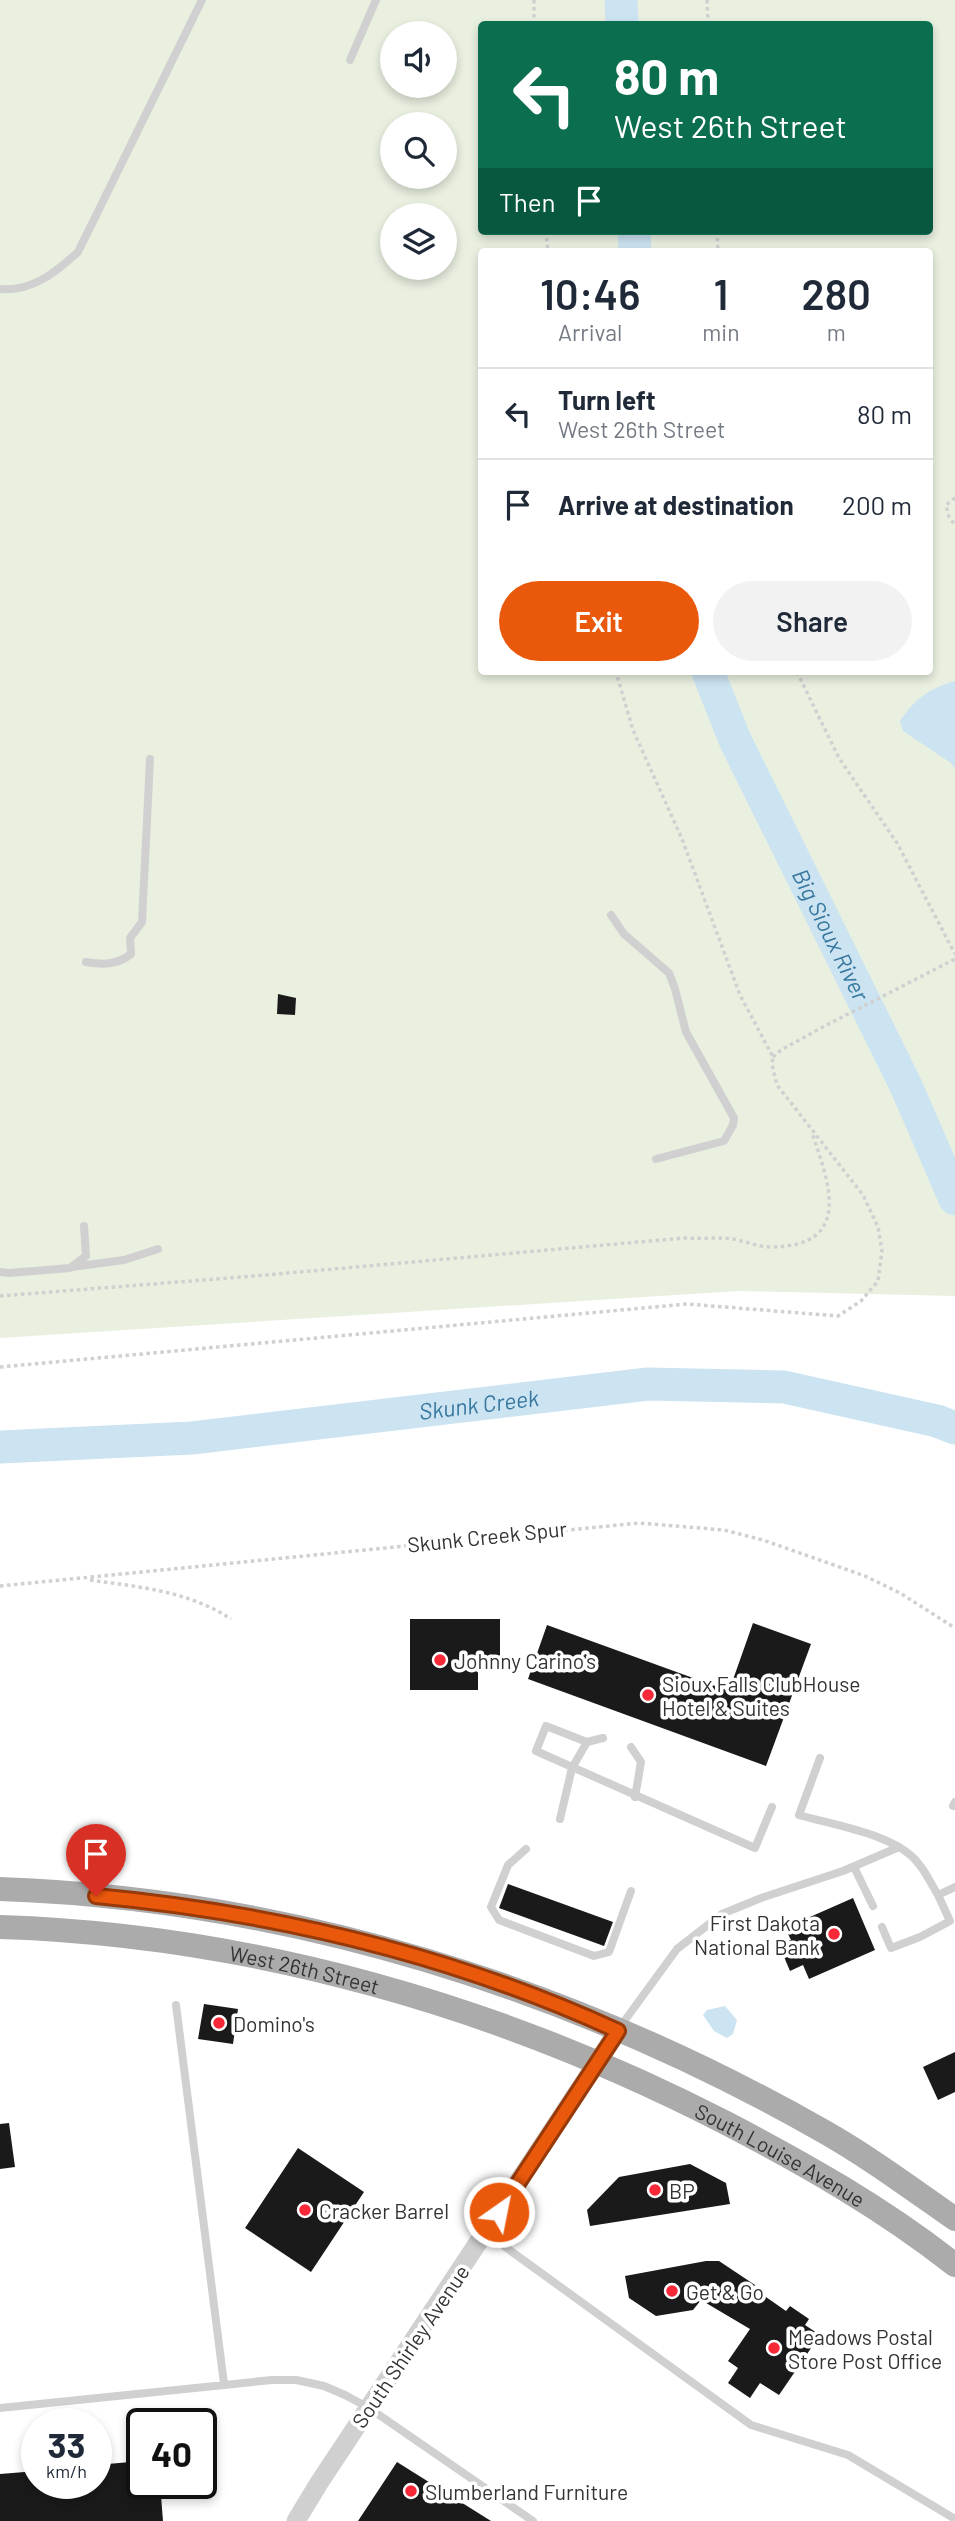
<!DOCTYPE html>
<html lang="en">
<head>
<meta charset="utf-8">
<style>
	body { margin:0; font-family:Barlow,sans-serif; background:#f2f2f3; color:#1f2937; height:100vh; display:flex; flex-direction:column; font-size:26px; white-space:nowrap }
	* { box-sizing:border-box; margin:0 }
	p { font-size:23px; color:#747a83 }
	.icon { flex:none; width:38px; height:38px; fill:none; stroke:currentColor; stroke-width:2; stroke-linecap:round; stroke-linejoin:round }
	.map { position:relative; flex:1; overflow:hidden }
	.sheet { position:absolute; left:478px; top:248px; width:455px; height:427px; display:flex; flex-direction:column; background:#fff; border-radius:7px; box-shadow:0 4px 10px #0003 }
	.sheet>* { flex:none }
	.top-card { position:absolute; left:478px; top:21px; width:455px; height:214px; border-radius:7px; box-shadow:0 4px 10px #0003; background:#0b6e4f; color:#fff; overflow:hidden }
	.fabs { position:absolute; left:380px; top:21px; display:grid; gap:14px }
	.fabs a { display:grid; place-items:center; width:77px; height:77px; border-radius:50%; background:#fff; box-shadow:0 4px 10px #0003; font-size:35px }
	.speed { position:absolute; left:21px; top:2408px; display:flex; gap:14px; font-size:35px; font-weight:700; text-align:center }
	.speed>* { display:grid; place-content:center; width:91px; height:91px; border-radius:50%; background:#fff; box-shadow:0 4px 10px #0003; line-height:1 }
	.speed small { font-size:18px; font-weight:400 }
	.speed .limit { border:4px solid #111; border-radius:10px; background:#fff; color:#111 }
	.pin { position:absolute; display:grid; place-items:center; width:60px; height:60px; color:#fff; margin:-72px -30px; border-radius:50% 50% 50% 0; rotate:-45deg; box-shadow:0 0 7px #0007 }
	.pin .icon { rotate:45deg }
	.me { position:absolute; width:77px; margin:-38px; rotate:33deg; stroke-linejoin:round; filter:drop-shadow(0 0 5px #0008) }
	.turn { display:flex; align-items:center; gap:24px; height:147px; padding:0 21px; font-size:32px }
	.turn .icon { width:91px; height:91px; stroke-width:2.5 }
	.turn b { display:block; font-size:49px; line-height:60px }
	.then { display:flex; align-items:center; height:66px; padding:0 21px; background:#0003; gap:14px; font-size:26px }
	.eta { display:flex; justify-content:space-evenly; align-items:center; height:119px; text-align:center }
	.eta b { font-size:42px; font-weight:600; line-height:49px }
	.action { display:flex; gap:14px; margin-top:auto; padding:14px 21px }
	.action a { flex:1; height:80px; border-radius:42px; background:#ea580c; color:#fff; font-size:28px; font-weight:600; line-height:80px; text-align:center }
	.action a+a { background:#f2f2f3; color:#1f2937 }
	ul { padding:0; list-style:none }
	li { display:flex; align-items:center; gap:21px; height:91px; padding:0 21px; border-top:2px solid #e0e1e3 }
	li div { flex:1 }
	li b { display:block; font-size:26px }
	li em { font-style:normal }
	.map>svg:first-child { display:block }
	.green { fill:#e9f0e0; fill-rule:evenodd }
	.water { fill:#cce3f1 }
	.lines { fill:none; stroke-linecap:round; stroke-linejoin:round }
	.river { stroke:#cce3f1; stroke-width:33 }
	.building { fill:#1a1a1a }
	.path { stroke:#d0d0d0; stroke-width:3.5; stroke-dasharray:3.5 3.5; stroke-linecap:butt }
	.service { stroke:#d0d0d0; stroke-width:8 }
	.tertiary { stroke:#d0d0d0; stroke-width:19 }
	.primary { stroke:#ababab; stroke-width:24 }
	.route-casing { stroke:#983908; stroke-width:18 }
	.route { stroke:#ea580c; stroke-width:12 }
	.poi-dot { fill:#f72837; stroke:#fff; stroke-width:2.5 }
	.labels { text-anchor:middle; dominant-baseline:central; stroke-width:7; stroke-linejoin:round; paint-order:stroke }
	.street-label { font-size:21px; fill:#333; stroke:#fff }
	.poi-label { font-size:21px; fill:#333; stroke:#fff; text-anchor:start }
	.water-label { font-size:23px; font-style:italic; fill:#36779f; stroke:#fff }
</style>
</head>
<body>
<div class="map">
<svg width="955" height="2521" viewBox="0 0 955 2521">
	<rect width="100%" height="100%" fill="#fff"/>
	<path class="green" d="M0 0H955V1296L738 1291 0 1338ZM481 24H929V231H481ZM392 33H444V86H392ZM392 124H444V177H392ZM392 215H444V268H392ZM481 252H929V672H481Z"/>
	<path class="water" d="M955 681V769L951 763 903 731 900 721C916 698 928 689 955 681Z
		M725 2006 737 2020 733 2034 727 2038 714 2031 703 2015 707 2010Z"/>
	<g class="lines">
		<g class="river">
			<path d="M621 0 622 24"/>
			<path d="M634 231 635 252"/>
			<path id="s1" d="M708 672 735 740 906 1086 955 1199"/>
			<path id="s2" d="M0 1447 192 1438 648 1384 784 1387 937 1421 955 1428"/>
		</g>
	</g>
	<path class="building" d="M278 994 296 998 295 1015 277 1014Z
		M410 1619H500V1661H478V1690H410Z
		M753 1623 811 1644 766 1766 528 1679 547 1625 729 1691Z
		M508 1884 613 1922 604 1946 499 1908Z
		M853 1898 875 1950 809 1979 803 1965 790 1971 779 1945 791 1940 785 1928Z
		M204 2004 238 2009 233 2044 198 2039Z
		M955 2052V2092L938 2100 923 2067Z
		M9 2123 15 2167 0 2169V2124Z
		M298 2148 364 2192 311 2272 245 2228Z
		M690 2164 726 2183 730 2204 590 2226 587 2210 619 2177Z
		M706 2261H719L755 2285 753 2288 786 2311 790 2306 809 2319 805 2325 820 2335 779 2395 760 2383 750 2398 728 2383 738 2368 728 2361 750 2329 701 2300 693 2310 656 2316 629 2298 625 2276Z
		M142 2461V2483H160L163 2521H0V2474L37 2471V2483H96V2465Z
		M397 2462 491 2521H358Z"/>
	<g class="lines">
		<path class="path" d="M534 0V24
			M707 0 708 24
			M546 231 548 252
			M717 231 718 252
			M955 498 946 505 949 517 955 525
			M797 672 839 758 897 843 955 954
			M773 1057 781 1050 821 1028 955 959
			M0 1296 254 1276 684 1238C700 1239 717 1237 733 1239 745 1241 758 1247 770 1247 853 1247 830 1185 812 1133
			M0 1367 687 1304 838 1316 861 1301 878 1281 882 1251 878 1227 863 1195 777 1085 772 1065 773 1057 740 995 682 839 633 730 616 672
			M90 1580C139 1587 189 1591 231 1619
			M0 1586 639 1523 724 1530 763 1540 865 1576 900 1593 955 1628"/>
		<path class="service" d="M350 60 376 0
			M0 289C32 292 56 272 78 252L202 0
			M611 915 624 934 669 973 675 989 686 1032 734 1118 733 1125 724 1141 656 1159
			M86 962C103 965 117 965 131 954L130 938 142 922 150 759
			M72 1267 124 1260 158 1249
			M0 1272 9 1273 70 1268 86 1256 84 1226
			M587 1742 546 1726 536 1751 755 1848 772 1807
			M631 1747 641 1762 635 1797
			M820 1758 799 1815C832 1825 896 1834 918 1863 926 1872 931 1884 938 1895L955 1887
			M953 1806 955 1802
			M560 1819 572 1768 587 1742 603 1738
			M526 1849 508 1865 491 1907 499 1920 594 1956 609 1952 631 1891
			M854 1867 873 1906
			M882 1927 891 1948 920 1937 950 1921 938 1895
			M176 2005 224 2384
			M620 2027 677 1949 722 1914 761 1898 843 1871 899 1847
			M486 2233 751 2425 848 2455 955 2519
			M0 2408 272 2380H296L324 2386 345 2395 369 2408 533 2521"/>
		<path class="tertiary" d="M296 2521 319 2483 618 2031"/>
		<g class="primary">
			<path d="M0 1889C289 1899 572 1988 823 2131 869 2157 912 2189 955 2219"/>
			<path id="s3" d="M0 1927C253 1935 501 2007 726 2123 805 2164 884 2209 955 2265"/>
		</g>
	</g>
	<g class="lines">
		<defs>
			<path id="route" d="M96 1896C275 1913 455 1956 618 2031L499 2212"/>
		</defs>
		<use href="#route" class="route-casing"/>
		<use href="#route" class="route"/>
	</g>
	<g class="poi-dot">
		<circle cx="440" cy="1660" r="7"/>
		<circle cx="648" cy="1695" r="7"/>
		<circle cx="834" cy="1934" r="7"/>
		<circle cx="219" cy="2023" r="7"/>
		<circle cx="655" cy="2190" r="7"/>
		<circle cx="305" cy="2210" r="7"/>
		<circle cx="672" cy="2291" r="7"/>
		<circle cx="774" cy="2348" r="7"/>
		<circle cx="411" cy="2491" r="7"/>
	</g>
	<g class="labels">
		<g class="street-label">
			<text transform="translate(487 1536) rotate(-6)">Skunk Creek Spur</text>
			<text stroke="none"><textPath href="#s3" startOffset="308">West 26th Street</textPath></text>
			<text stroke="none"><textPath href="#s3" startOffset="821">South Louise Avenue</textPath></text>
			<text transform="translate(410 2346) rotate(-56)">South Shirley Avenue</text>
		</g>
		<g class="poi-label">
			<text x="454" y="1660">Johnny Carino's</text>
			<text x="662" y="1683">Sioux Falls ClubHouse<tspan x="662" dy="24">Hotel &amp; Suites</tspan></text>
			<text x="820" y="1922" text-anchor="end">First Dakota<tspan x="820" dy="24">National Bank</tspan></text>
			<text x="233" y="2023">Domino's</text>
			<text x="669" y="2190">BP</text>
			<text x="319" y="2210">Cracker Barrel</text>
			<text x="686" y="2291">Get &amp; Go</text>
			<text x="788" y="2336">Meadows Postal<tspan x="788" dy="24">Store Post Office</tspan></text>
			<text x="425" y="2491">Slumberland Furniture</text>
		</g>
		<g class="water-label">
			<text stroke="none"><textPath href="#s1" startOffset="290">Big Sioux River</textPath></text>
			<text stroke="none"><textPath href="#s2" startOffset="481">Skunk Creek</textPath></text>
		</g>
	</g>
</svg>
<div class="fabs">
<a><svg class="icon" aria-label="sound" viewBox="0 0 24 24"><path d="M4 9h4l5-4v14l-5-4H4zM17 9q2 3 0 6"/></svg></a>
<a><svg class="icon" aria-label="search" viewBox="0 0 24 24"><circle cx="10" cy="10" r="6"/><path d="M15 15l6 6"/></svg></a>
<a><svg class="icon" aria-label="layers" viewBox="0 0 24 24"><path d="M12 4l9 5-9 5-9-5zM3 14l9 5 9-5"/></svg></a>
</div>
<div class="speed"><div>33<small>km/h</small></div><div class="limit">40</div></div>
<div class="pin" style="left:96px;top:1896px;background:#d93025"><svg class="icon" aria-label="arrive" viewBox="0 0 24 24"><path d="M6 21V4h12l-3 4 3 4H6"/></svg></div>
<svg class="me" style="left:499px;top:2212px" viewBox="-20 -20 40 40"><circle r="17" fill="#ea580c" stroke="#fff" stroke-width="3"/><path d="M0-11L8 9 0 5-8 9z" fill="#fff"/></svg>
<div class="top-card">
<div class="turn"><svg class="icon" aria-label="left" viewBox="0 0 24 24"><path d="M17 20v-9H6M10 6l-5 5 5 5"/></svg><div><b>80 m</b>West 26th Street</div></div>
<div class="then">Then<svg class="icon" aria-label="arrive" viewBox="0 0 24 24"><path d="M6 21V4h12l-3 4 3 4H6"/></svg></div>
</div>
<section class="sheet">
<div class="eta">
<div><b>10:46</b><p>Arrival</p></div>
<div><b>1</b><p>min</p></div>
<div><b>280</b><p>m</p></div>
</div>
<ul>
<li><svg class="icon" aria-label="left" viewBox="0 0 24 24"><path d="M17 20v-9H6M10 6l-5 5 5 5"/></svg><div><b>Turn left</b><p>West 26th Street</p></div><em>80 m</em></li>
<li><svg class="icon" aria-label="arrive" viewBox="0 0 24 24"><path d="M6 21V4h12l-3 4 3 4H6"/></svg><div><b>Arrive at destination</b></div><em>200 m</em></li>
</ul>
<div class="action"><a>Exit</a><a>Share</a></div>
</section>
</div>
</body>
</html>
